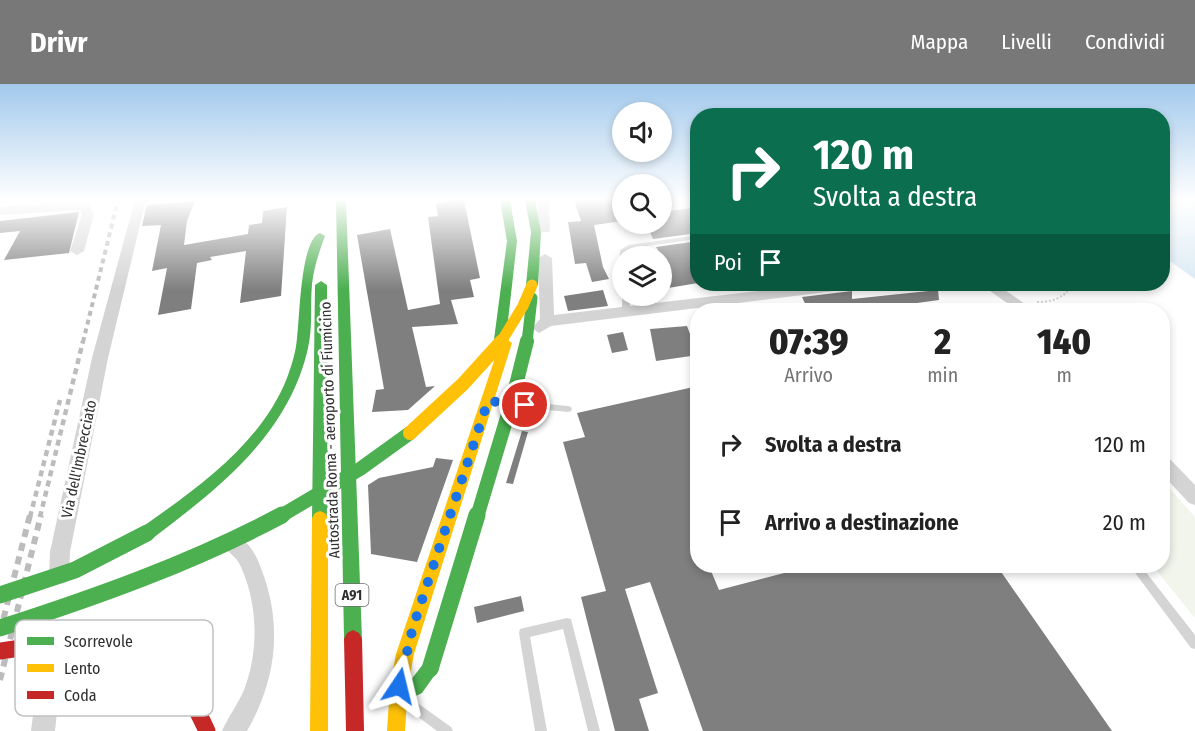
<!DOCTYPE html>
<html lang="it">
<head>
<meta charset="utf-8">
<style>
	body { margin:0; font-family:"Fira Sans Condensed",sans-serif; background:#f6f6f6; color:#222; height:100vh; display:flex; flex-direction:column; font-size:22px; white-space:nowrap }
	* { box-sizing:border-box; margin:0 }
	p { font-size:20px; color:#767676 }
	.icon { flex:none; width:33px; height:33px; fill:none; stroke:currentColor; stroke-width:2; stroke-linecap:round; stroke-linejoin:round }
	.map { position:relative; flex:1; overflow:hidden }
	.drawer { position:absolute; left:690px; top:219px; width:480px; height:270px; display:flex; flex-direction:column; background:#fff; border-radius:24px; box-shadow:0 3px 9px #0003 }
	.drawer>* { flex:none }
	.top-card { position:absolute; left:690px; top:24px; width:480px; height:183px; border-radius:24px; box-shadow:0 3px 9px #0003; background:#0b6e4f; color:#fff; overflow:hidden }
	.tools { position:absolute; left:612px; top:18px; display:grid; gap:12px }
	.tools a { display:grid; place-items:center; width:60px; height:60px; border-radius:50%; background:#fff; box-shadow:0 3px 9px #0003; font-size:30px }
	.pin { position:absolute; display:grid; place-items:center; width:51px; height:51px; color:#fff; margin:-26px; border:3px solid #fff; border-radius:50%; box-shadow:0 2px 6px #0007 }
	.me { position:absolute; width:66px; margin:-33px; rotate:10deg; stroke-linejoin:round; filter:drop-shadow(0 0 4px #0008) }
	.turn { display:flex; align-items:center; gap:21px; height:126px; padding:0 24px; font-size:27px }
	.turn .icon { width:78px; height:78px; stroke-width:2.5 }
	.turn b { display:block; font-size:42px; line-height:51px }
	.then { display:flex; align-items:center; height:57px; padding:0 24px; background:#0003; gap:12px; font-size:22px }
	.eta { display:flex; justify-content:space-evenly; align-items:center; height:102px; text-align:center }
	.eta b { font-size:36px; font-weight:800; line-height:42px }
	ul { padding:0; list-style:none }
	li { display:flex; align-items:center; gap:18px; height:78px; padding:0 24px }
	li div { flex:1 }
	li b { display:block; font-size:22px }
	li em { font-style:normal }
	header { display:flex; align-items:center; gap:36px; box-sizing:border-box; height:84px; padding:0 30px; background:#787878; color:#fff }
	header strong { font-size:28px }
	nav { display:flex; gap:33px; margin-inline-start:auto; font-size:21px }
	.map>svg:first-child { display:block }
	.green { fill:#f1f5ec }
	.water { fill:#d9e9f3 }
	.building { fill:#7f7f7f }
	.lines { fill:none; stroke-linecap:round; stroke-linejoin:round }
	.path { stroke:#d4d4d4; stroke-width:2; stroke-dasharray:2 2; stroke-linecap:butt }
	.lane { fill:#d4d4d4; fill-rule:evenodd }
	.street { fill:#d4d4d4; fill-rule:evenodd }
	.fast { fill:#4caf50; fill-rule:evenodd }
	.slow { fill:#ffc107; fill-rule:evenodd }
	.jam { fill:#c62828; fill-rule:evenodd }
	.rail-far2 { stroke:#bcbcbc; stroke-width:4; stroke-dasharray:5 4; stroke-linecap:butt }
	.rail-far1 { stroke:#bcbcbc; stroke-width:4.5; stroke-dasharray:6 4.5; stroke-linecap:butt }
	.rail { stroke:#bcbcbc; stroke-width:6; stroke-dasharray:8 6; stroke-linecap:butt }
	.fast-bridge-far2 { stroke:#4caf50; stroke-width:11 }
	.fast-bridge-far1 { stroke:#4caf50; stroke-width:14 }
	.fast-bridge { stroke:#4caf50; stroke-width:17 }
	.slow-bridge-far1 { stroke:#ffc107; stroke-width:11 }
	.slow-bridge { stroke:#ffc107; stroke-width:14 }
	.jam-bridge { stroke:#c62828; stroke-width:17 }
	.route { stroke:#1a73e8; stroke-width:10; stroke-dasharray:0 18 }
	.labels { text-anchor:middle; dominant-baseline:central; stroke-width:6; stroke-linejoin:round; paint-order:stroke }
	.shield { fill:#fff; stroke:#6e6e6e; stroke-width:1.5 }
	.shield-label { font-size:14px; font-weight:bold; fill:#303030 }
	.street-label { font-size:15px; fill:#303030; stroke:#fff }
	.key { fill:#fff; stroke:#c1c1c1; stroke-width:1.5 }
	.key-label { font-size:16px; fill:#303030 }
</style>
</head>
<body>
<header>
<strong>Drivr</strong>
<nav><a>Mappa</a><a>Livelli</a><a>Condividi</a></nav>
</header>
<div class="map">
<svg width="1195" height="647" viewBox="0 0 1195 647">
	<rect width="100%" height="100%" fill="#fff"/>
	<path class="green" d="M1163 397 1195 433V534L1153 482H1162Z"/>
	<path class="water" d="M1163 116H1195V195L1163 172Z"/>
	<path class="building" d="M455 116H464L480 194 470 196 474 213 451 216 458 240 412 243 426 303 435 302 408 326 372 328 376 306 384 305 357 151 390 145 408 226 440 220 428 133 438 132 436 120Z
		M574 116H622V137L594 141 603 183 609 195 592 198 586 179 575 180 568 138 581 137Z
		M195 117 187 137 184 161 248 150 249 141 262 139 263 127 287 123 281 212 240 219 246 167 210 173 212 176 197 179 191 225 158 231 167 184 152 187 161 141 142 142 146 124 148 121Z
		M698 123V149L653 155 646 140H662V128Z
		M79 128 69 169 4 176 20 147 0 149V137Z
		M698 157V199L662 205V172L656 163Z
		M603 206 608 222 568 227 564 212Z
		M938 206 939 216 880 224 845 226H808L802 213 852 207V215Z
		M687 242 698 271 656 277 650 245Z
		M623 248 628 266 612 269 607 251Z
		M698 302V482H709L719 506 811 482H997L1112 647H703L650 498 625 505 658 609 639 615 649 647H615L581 513 606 507 563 358 585 353 577 329Z
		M522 347 528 348 513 400 506 399Z
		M436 374 453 376 417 478 371 470 368 401 379 394 433 383Z
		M521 512 524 527 477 539 474 523Z"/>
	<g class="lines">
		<path class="path" d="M1037 218C1049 218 1058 216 1067 208L1063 200"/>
		<path class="lane" d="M698 151V155L633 164 626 167V172H622V182L619 180 620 166 629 161Z
			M622 212H630V228L626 230 622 228Z
			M518 317 568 322 571 323 572 325 571 327 568 328 518 323 515 322 514 320 515 318Z
			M1130 482H1141L1195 551V565L1191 564Z
			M567 534 571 535 572 539 600 647H588L563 545 530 553 547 647H535L519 549 520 545 524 544Z
			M409 613 451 643 453 647H437L405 623 403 619 405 615Z"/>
		<path class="street" d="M135 116H155L145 120 108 274 70 468 69 491 66 498 59 500 52 498 49 491 50 468 92 274Z
			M537 116H549L550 145 549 148H539L538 145Z
			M72 118 89 120 94 130 84 167 77 171 70 167 82 130 80 126 0 131V123Z
			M545 170 552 174 554 231 817 200H858L851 205 551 242 539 249 532 244 540 235 538 174Z
			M980 200H996L1034 226H1017Z
			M1162 371 1168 373 1195 401V421L1189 419 1162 390Z
			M231 449C249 456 256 470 262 487 283 542 276 597 247 647H222C228 633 238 620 244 606 259 567 258 521 241 483 237 472 226 468 221 458L224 452Z
			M53 548 61 551 64 559 55 647H31L42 559 45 551Z"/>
		<path class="fast" d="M336 116H346L362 555 359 561 353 564 347 561 344 555Z
			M500 116H510L517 157 505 263 499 267 493 263 507 157Z
			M525 116H535L541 148 538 201 532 205 526 201 531 148Z
			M320 149 325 152C319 168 314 183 312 200 310 222 313 243 308 264 289 350 219 404 153 454L147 456 141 454 139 449 141 444C197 404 261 360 287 294 292 281 296 267 297 254 300 234 300 156 320 149Z
			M321 197 327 201 328 434 325 439 320 441 315 439 312 434 315 201Z
			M430 576 436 579 439 585 422 609 398 621 392 618 389 612 392 606 410 597 424 579Z"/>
		<path class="slow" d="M506 255 512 259 414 570 408 602 405 647H387L390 602 396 570 500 259Z
			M320 427 325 429 328 434V647H310L312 434 315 429Z"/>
		<path class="jam" d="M353 546 359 549 362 555 364 647H346L344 555 347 549Z"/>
		<path class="rail-far2" d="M83 258 118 116"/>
		<path class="rail-far1" d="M30 433 60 316
			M40 433 83 257"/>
		<path class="rail" d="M0 548 30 431
			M0 596 41 431"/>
		<path class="fast-bridge-far2" d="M527 258 532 214"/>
		<path class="fast-bridge-far1" d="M279 433 360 385 410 349
			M477 433 512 317 527 257"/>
		<path class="fast-bridge" d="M0 511 75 486 147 449
			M0 544C96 513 192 479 282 431
			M430 585 477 431"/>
		<path class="slow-bridge-far1" d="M501 258 523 222 532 201"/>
		<path class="slow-bridge" d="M410 349 463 300 502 257"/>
		<path class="jam-bridge" d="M0 567C59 558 134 549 179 599 191 613 199 630 207 647"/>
	</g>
	<linearGradient id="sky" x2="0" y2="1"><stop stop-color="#a2c9ec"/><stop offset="0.56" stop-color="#fff"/><stop offset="1" stop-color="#fff" stop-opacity="0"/></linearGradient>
	<rect width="1195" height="206" fill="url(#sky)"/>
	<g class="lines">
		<path class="route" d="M399 602 413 543 488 317 525 321"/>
	</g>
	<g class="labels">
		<rect class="shield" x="335.5" y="500" width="33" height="22" rx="4.5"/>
		<g class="shield-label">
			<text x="352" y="511">A91</text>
		</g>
		<g class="street-label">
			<text transform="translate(330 346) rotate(-92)">Autostrada Roma - aeroporto di Fiumicino</text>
			<text transform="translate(79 375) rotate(-78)">Via dell'Imbrecciato</text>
		</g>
	</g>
	<rect x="15" y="536" width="198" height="96" rx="9" class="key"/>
	<rect x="27" y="553" width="27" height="8" fill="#4caf50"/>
	<rect x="27" y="580" width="27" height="8" fill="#ffc107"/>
	<rect x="27" y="607" width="27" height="8" fill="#c62828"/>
	<g class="key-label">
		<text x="64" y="563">Scorrevole</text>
		<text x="64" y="590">Lento</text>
		<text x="64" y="617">Coda</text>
	</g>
</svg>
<div class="tools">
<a><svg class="icon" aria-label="sound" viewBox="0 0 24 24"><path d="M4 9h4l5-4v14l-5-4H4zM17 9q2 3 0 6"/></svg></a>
<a><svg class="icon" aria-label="search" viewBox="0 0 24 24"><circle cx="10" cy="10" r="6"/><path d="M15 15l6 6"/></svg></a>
<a><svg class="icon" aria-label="layers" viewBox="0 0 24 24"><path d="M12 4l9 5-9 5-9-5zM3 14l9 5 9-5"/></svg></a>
</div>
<div class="pin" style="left:525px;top:321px;background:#d93025"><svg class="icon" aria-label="arrive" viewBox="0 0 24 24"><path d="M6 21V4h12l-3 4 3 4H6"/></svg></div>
<svg class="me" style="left:399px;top:602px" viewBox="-20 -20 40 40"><path d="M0-17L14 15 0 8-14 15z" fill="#1a73e8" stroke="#fff" stroke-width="4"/></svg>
<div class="top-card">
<div class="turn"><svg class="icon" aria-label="right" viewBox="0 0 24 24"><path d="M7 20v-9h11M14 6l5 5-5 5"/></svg><div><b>120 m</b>Svolta a destra</div></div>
<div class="then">Poi<svg class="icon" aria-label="arrive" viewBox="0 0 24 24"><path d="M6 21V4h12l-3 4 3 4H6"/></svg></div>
</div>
<section class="drawer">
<div class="eta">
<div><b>07:39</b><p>Arrivo</p></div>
<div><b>2</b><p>min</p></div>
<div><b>140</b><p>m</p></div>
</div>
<ul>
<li><svg class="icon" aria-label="right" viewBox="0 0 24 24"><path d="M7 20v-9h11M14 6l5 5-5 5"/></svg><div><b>Svolta a destra</b></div><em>120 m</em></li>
<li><svg class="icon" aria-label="arrive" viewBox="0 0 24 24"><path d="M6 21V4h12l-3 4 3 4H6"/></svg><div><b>Arrivo a destinazione</b></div><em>20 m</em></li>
</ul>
</section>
</div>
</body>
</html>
